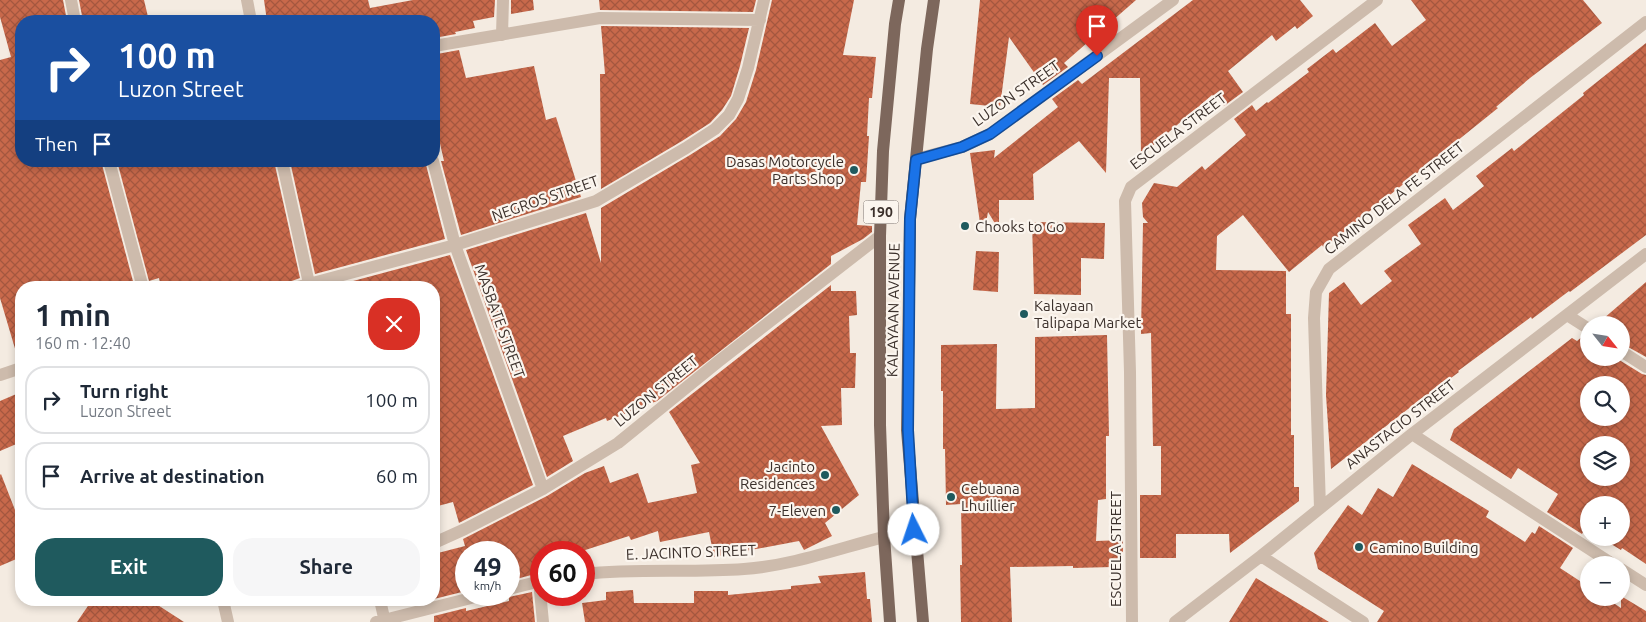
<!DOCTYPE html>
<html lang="en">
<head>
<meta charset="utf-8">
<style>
	body { margin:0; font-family:Ubuntu,sans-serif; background:#f6f6f7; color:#1f2937; height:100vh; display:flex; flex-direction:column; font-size:19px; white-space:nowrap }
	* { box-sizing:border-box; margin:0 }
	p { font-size:16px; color:#747a83 }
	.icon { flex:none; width:28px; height:28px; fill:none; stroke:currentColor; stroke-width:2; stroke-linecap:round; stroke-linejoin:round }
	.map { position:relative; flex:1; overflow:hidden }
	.sheet { position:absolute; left:15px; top:281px; width:425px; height:325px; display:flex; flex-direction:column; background:#fff; border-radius:20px; box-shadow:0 2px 8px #0003 }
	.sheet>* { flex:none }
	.top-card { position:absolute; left:15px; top:15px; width:425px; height:152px; border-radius:20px; box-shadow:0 2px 8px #0003; background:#1a4fa0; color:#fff; overflow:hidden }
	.needle { width:32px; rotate:120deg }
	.tools { position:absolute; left:1580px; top:316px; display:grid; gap:10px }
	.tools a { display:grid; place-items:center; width:50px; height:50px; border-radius:50%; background:#fff; box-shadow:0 2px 8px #0003; font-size:25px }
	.speed { position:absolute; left:455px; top:541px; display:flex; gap:10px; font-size:25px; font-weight:700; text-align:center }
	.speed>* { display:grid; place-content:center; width:65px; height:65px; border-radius:50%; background:#fff; box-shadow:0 2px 8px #0003; line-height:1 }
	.speed small { font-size:12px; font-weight:400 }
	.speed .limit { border:8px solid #d22; background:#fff; color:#111 }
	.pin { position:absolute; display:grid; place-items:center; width:42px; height:42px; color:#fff; margin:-51px -21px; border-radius:50% 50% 50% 0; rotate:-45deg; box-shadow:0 0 5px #0007 }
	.pin .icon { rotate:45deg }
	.me { position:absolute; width:55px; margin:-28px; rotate:356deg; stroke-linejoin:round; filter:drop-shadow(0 0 4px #0008) }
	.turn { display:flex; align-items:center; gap:18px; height:105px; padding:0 20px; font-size:22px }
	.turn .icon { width:65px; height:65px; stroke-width:2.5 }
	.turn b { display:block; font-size:35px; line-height:42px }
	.then { display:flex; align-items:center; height:48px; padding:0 20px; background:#0003; gap:10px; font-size:19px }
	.round { display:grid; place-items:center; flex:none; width:52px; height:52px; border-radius:20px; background:#f6f6f7 }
	.summary { display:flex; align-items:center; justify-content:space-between; height:85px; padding:0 20px }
	h1 { font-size:30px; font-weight:600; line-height:38px }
	.cta { display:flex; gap:10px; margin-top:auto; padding:10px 20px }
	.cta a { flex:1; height:58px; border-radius:20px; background:#1f5a5e; color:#fff; font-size:20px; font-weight:600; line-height:58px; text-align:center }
	.cta a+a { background:#f6f6f7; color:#1f2937 }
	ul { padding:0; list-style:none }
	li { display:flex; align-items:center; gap:15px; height:68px; margin:0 10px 8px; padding:0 10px; border:2px solid #e0e1e3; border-radius:20px }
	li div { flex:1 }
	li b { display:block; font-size:19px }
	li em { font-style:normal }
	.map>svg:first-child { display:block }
	.building { fill:url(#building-cross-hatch); fill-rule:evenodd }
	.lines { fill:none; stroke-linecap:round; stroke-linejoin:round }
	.street { stroke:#cdbbac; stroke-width:12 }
	.primary { stroke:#7d675c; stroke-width:12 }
	.route-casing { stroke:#114b97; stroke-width:12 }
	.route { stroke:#1a73e8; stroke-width:9 }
	.poi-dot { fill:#1f5a5e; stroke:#fbf5ee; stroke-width:2 }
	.labels { text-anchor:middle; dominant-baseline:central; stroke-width:4.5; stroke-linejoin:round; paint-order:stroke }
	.shield { fill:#fbf5ee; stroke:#756b66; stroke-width:1 }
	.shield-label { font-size:14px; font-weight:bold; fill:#3b302b }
	.street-label { font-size:15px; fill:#3b302b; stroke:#fbf5ee }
	.poi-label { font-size:15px; fill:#3b302b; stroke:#fbf5ee; text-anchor:start }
</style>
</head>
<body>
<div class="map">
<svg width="1646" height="622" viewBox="0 0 1646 622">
	<defs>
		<pattern id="building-cross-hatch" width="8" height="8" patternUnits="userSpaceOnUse" patternTransform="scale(1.25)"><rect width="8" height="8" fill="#c8694b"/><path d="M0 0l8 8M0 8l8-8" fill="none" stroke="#a4573f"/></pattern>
	</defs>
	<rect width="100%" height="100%" fill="#f4ebe1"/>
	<path class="building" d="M0 0H63L67 21H21V161H101L134 285 122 288H21V351L16 352 0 298V60L11 57 0 17Z
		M79 0H144L149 21H83Z
		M264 0H368L370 8 413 0H495L494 17 473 21 475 28 455 32 456 34 434 38V21H267Z
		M511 0H533L534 10 511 14Z
		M599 0H756L753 12 600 10Z
		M772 0H854L843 55 876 57 872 98H869L867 136H869L866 182H861L857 225 872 226V232L863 239 831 256V264L657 401 607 421 606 418 563 436 573 461 547 477 466 250 586 213 601 263V208L690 155 720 136 736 119 746 102 756 70Z
		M980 0H1136L1064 63 1068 67 1043 85 1009 37 1000 107 970 104Z
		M1193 0H1300L1313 16 1297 29 1295 26 1276 41 1272 35 1228 71 1243 92 1224 106 1217 97 1216 98 1212 95 1141 156 1140 78H1109L1106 173 1079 141 1033 174 1034 200H999V230L988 212 986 223H980L970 153 995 150 994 158 1058 107 1052 99 1078 80 1082 84Z
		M1411 0H1583L1602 23 1530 78 1496 107 1498 108 1360 219 1324 248 1322 245 1289 272 1243 215 1217 236 1216 270 1286 271V314H1291V435H1294V487H1299V501L1230 553 1229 534H1176V558H1140V495H1161V446H1153L1151 333 1141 334 1143 223H1148L1143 217 1142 203 1154 183 1177 187 1202 166 1205 170 1246 135 1234 119 1252 105 1256 111 1267 102 1268 103 1309 72 1307 69 1333 49 1336 53 1375 23 1392 46 1426 20Z
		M601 26 749 28 740 66 731 96 722 110 710 123 682 141 601 189 600 74H605Z
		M1646 43V235L1570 292 1569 291 1532 319 1531 317 1458 371 1459 372 1427 396 1426 395 1331 469 1326 395 1329 293 1344 282 1361 305 1392 281 1384 271 1421 244 1408 225 1445 198 1453 210 1484 186 1476 176 1512 148 1514 151 1584 95 1583 93Z
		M459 50 466 78 534 66 546 120 556 117 581 197 461 235 441 161H444L434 117V63L439 62 437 54Z
		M117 161H274L300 278 289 282 286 288H161L159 278 149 281Z
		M290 161H425L445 239 315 274Z
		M1032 222 1105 223 1104 259 1081 258V295L1034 294Z
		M976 251 999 252 998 292 973 290Z
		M450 255 533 485 459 523 453 502 434 507V288H327Z
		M1646 282V357L1621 343V325H1596Z
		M831 285V291H856L857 315 849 316 850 353H856L855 388H841L842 425 821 426 859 495 825 523 832 536 804 550 799 541 714 557 709 532 660 542 658 531 631 540 629 536 579 552H541V562L534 564 535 574 509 581V552H467L466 549V591L434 599V554L465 546 463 539 547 496 585 473 604 466 610 483 638 473 648 503 697 493 691 465 700 463 669 412Z
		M1107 335 1109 436H1106V499L1098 500 1096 541 1123 540V559H1113V567L1073 568V566L1010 567 1012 622H961L960 565H962L961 504 946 505 945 449H943V391H941V345L997 344 996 409 1035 408V337Z
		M1584 335 1589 337V358H1616L1642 374 1646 375V564L1622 548 1621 550 1601 538H1621V505H1589V530L1585 528 1582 534 1547 512 1558 494 1518 468 1511 479 1450 440 1454 429 1572 338 1577 341ZM1589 385H1621V418H1589ZM1589 445H1621V478H1589Z
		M21 392V442L0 451V401Z
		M1412 464 1489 511 1486 517 1525 542 1532 532 1535 534 1539 526 1573 548 1560 568 1589 587V598H1606L1621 608V596L1646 611V622H1377L1384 611 1318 569 1314 553 1348 505 1362 515 1378 488 1393 497Z
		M1 474 15 510 21 507V557L0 566V475Z
		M865 572 867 599H870L872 622H585L582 603 606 600V592L633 590 634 603H694V591H728V595L791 589V586L821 583 818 576Z
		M1256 578 1329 622H1229Z
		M532 592 535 622H434V616L466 608V611L509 601V597Z
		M92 600H150L184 622H77Z"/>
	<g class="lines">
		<path class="street" d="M71 0 75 21
			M247 0 251 21
			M502 35 503 0
			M434 46 600 18 760 20
			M916 159 962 147 990 134 1173 0
			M109 161 143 288
			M282 161 310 288
			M433 161 455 245 543 489
			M294 288 455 245 596 201 686 148 715 129 729 115 738 99 748 68 764 0
			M1567 315 1589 329
			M1621 351 1646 367
			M0 375 21 368
			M1412 434 1614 565
			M1320 508 1314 318 1316 292 1329 269 1646 22
			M434 543 465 529 543 489 618 443 719 361 880 236
			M1261 556 1363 622
			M1621 569 1646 585
			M584 574C637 568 690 573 744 569 802 565 857 541 914 530
			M539 581 543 622
			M509 589 541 581
			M223 600 228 622
			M380 600 385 622
			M376 622 483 595
			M1132 622 1130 372 1125 201 1131 187 1377 0
			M1175 622 1261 556 1412 434 1646 254"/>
		<path class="primary" d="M890 622 884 536 880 425V236L883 151 895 24 899 0
			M923 622 907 430 910 219 927 49 934 0"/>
	</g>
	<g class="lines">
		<defs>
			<path id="route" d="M914 530 908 430 910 219 916 160 962 147 990 134 1097 56"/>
		</defs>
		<use href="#route" class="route-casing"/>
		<use href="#route" class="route"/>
	</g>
	<g class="poi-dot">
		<circle cx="854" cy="170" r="5"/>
		<circle cx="965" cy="226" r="5"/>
		<circle cx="1024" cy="314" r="5"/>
		<circle cx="825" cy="475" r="5"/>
		<circle cx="951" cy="497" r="5"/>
		<circle cx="836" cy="510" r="5"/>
		<circle cx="1359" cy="547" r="5"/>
	</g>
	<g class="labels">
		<rect class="shield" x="863.5" y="200.5" width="35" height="23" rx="4"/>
		<g class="shield-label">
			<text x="881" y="212">190</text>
		</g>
		<g class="street-label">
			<text transform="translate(1016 93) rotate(-35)">LUZON STREET</text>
			<text transform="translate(1178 131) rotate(-37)">ESCUELA STREET</text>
			<text transform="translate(545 198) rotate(-19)">NEGROS STREET</text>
			<text transform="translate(1394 198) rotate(-38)">CAMINO DELA FE STREET</text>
			<text transform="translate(893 310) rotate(-89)">KALAYAAN AVENUE</text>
			<text transform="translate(500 321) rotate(70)">MASBATE STREET</text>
			<text transform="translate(656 391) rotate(-39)">LUZON STREET</text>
			<text transform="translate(1400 424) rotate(-38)">ANASTACIO STREET</text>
			<text transform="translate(1115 549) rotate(-90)">ESCUELA STREET</text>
			<text transform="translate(691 552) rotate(-2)">E. JACINTO STREET</text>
		</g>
		<g class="poi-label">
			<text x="844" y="161" text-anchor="end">Dasas Motorcycle<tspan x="844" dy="17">Parts Shop</tspan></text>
			<text x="975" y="226">Chooks to Go</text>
			<text x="1034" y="305">Kalayaan<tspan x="1034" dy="17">Talipapa Market</tspan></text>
			<text x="815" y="466" text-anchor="end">Jacinto<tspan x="815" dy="17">Residences</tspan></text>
			<text x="961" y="488">Cebuana<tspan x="961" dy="17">Lhuillier</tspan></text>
			<text x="826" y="510" text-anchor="end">7-Eleven</text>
			<text x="1369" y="547">Camino Building</text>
		</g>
	</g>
</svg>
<div class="tools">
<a><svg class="needle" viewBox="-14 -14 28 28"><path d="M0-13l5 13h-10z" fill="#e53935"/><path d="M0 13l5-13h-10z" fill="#747a83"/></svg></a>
<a><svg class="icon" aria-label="search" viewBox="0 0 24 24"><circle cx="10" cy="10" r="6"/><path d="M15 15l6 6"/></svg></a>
<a><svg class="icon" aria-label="layers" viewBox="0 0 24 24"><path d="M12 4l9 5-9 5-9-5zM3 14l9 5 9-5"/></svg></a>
<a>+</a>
<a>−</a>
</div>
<div class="speed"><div>49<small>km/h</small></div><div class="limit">60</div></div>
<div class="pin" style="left:1097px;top:56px;background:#d93025"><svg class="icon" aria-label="arrive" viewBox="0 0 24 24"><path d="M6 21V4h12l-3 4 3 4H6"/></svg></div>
<svg class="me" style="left:914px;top:530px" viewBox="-20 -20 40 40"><circle r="19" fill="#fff"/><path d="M0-13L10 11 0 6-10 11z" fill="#1a73e8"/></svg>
<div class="top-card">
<div class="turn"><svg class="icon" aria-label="right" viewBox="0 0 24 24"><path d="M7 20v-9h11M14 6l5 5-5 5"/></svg><div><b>100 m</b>Luzon Street</div></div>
<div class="then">Then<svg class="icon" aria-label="arrive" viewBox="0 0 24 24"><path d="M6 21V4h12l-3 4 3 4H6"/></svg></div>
</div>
<section class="sheet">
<div class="summary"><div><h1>1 min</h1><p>160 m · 12:40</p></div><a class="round" style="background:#d93025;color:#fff"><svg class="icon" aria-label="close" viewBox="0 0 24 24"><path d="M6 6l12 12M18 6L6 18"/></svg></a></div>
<ul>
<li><svg class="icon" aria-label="right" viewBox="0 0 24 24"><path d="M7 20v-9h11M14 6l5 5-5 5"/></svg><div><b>Turn right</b><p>Luzon Street</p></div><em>100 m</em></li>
<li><svg class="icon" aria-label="arrive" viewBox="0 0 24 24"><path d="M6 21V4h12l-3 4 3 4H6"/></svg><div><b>Arrive at destination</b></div><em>60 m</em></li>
</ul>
<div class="cta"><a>Exit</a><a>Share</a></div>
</section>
</div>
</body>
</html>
